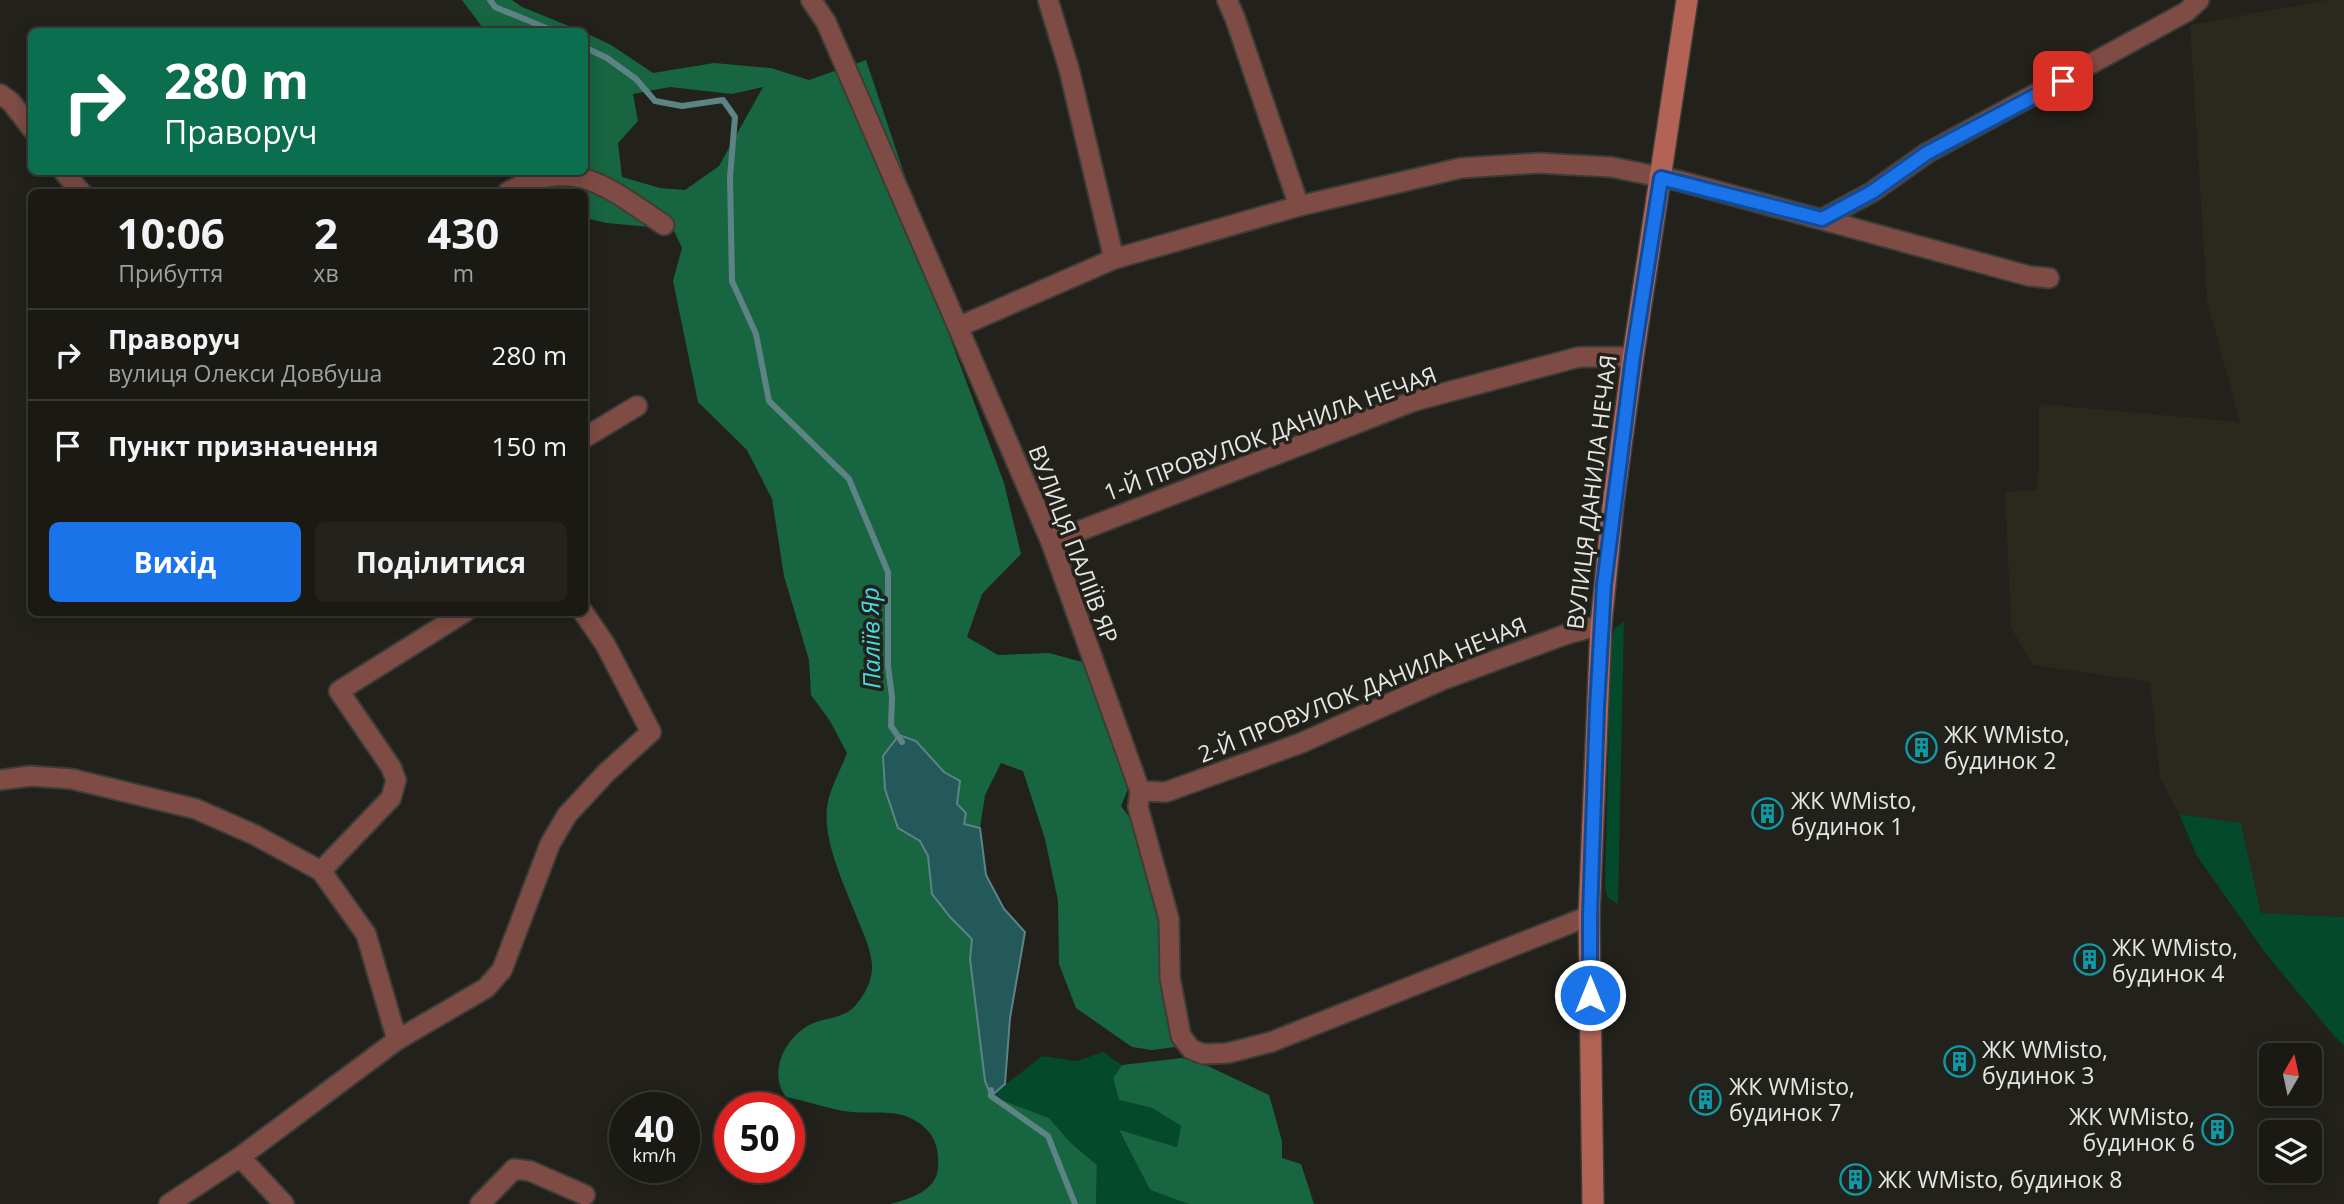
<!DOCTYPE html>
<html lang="uk">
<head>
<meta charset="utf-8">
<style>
	body { margin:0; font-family:"Open Sans",sans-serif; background:#23221d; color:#f1f3f6; height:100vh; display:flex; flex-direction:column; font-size:26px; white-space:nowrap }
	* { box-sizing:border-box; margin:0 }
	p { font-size:23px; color:#9fa0a0 }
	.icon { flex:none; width:38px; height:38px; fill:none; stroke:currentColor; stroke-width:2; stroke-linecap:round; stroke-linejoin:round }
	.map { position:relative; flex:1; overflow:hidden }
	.sheet { position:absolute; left:28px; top:189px; width:560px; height:427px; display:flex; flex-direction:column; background:#1a1914; border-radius:10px; box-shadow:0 4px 18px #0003,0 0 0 2px #383834 }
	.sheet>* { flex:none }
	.guide { position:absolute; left:28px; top:28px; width:560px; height:147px; border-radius:10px; box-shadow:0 4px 18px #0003,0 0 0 2px #383834; background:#0b6e4f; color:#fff; overflow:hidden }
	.needle { width:46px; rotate:9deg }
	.tools { position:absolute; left:2259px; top:1043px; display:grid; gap:14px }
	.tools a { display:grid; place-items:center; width:63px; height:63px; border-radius:10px; background:#1a1914; box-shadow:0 4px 18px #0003,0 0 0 2px #383834; font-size:35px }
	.speed { position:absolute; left:609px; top:1092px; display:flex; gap:14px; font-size:35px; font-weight:700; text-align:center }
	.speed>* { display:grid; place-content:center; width:91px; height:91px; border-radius:50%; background:#1a1914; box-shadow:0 4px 18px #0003,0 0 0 2px #383834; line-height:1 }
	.speed small { font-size:18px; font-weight:400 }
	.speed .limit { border:10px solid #d22; background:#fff; color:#111 }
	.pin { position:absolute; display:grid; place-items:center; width:60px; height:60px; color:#fff; margin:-30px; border-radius:14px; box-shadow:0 4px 10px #0006 }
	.me { position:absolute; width:77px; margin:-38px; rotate:0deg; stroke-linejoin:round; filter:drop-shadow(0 0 5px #0008) }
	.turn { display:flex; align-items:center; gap:24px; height:147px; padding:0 21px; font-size:32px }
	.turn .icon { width:91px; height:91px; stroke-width:2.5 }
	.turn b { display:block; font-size:49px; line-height:60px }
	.eta { display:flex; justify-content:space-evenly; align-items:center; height:119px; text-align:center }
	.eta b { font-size:42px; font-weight:700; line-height:49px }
	.button { display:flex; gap:14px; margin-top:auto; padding:14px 21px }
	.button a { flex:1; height:80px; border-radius:10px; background:#1a73e8; color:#fff; font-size:28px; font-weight:700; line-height:80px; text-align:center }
	.button a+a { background:#23221d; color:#f1f3f6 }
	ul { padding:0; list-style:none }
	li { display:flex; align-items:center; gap:21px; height:91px; padding:0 21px; border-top:2px solid #383834 }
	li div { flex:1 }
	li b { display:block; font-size:26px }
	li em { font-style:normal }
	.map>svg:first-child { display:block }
	.built { fill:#2b291d }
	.green { fill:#04492c }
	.forest { fill:#186542; fill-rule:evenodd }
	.water { fill:#24595c; stroke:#5e8384; stroke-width:2 }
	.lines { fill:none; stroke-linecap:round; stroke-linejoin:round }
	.stream { stroke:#5e8384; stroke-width:6 }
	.street-casing { stroke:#3d3d37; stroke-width:23 }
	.secondary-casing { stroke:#3d3d37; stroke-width:24 }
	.street { stroke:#7e4c44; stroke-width:19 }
	.secondary { stroke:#b26356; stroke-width:21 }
	.route-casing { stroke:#114b97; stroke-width:18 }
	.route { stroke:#1a73e8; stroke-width:12 }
	.labels { text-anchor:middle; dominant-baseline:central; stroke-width:7; stroke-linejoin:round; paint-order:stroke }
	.street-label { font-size:23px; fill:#e6e6e2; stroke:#22211b }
	.poi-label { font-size:23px; fill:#e6e6e2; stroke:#22211b; text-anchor:start }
	.water-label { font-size:24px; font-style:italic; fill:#45dce4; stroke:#22211b }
</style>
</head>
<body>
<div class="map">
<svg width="2344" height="1204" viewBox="0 0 2344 1204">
	<rect width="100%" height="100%" fill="#22211b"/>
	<path class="built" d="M2327 0H2344V917L2261 913 2241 823 2179 814 2160 778 2150 682 2033 665 2011 628 2005 492 2038 490 2039 404 2240 422 2207 301 2190 25Z"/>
	<path class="green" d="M1624 621 1618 904 1608 898 1605 888 1611 639 1614 629Z
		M2179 814 2241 823 2261 913 2344 917V1045L2335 1037 2266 954 2197 856Z
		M1103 1052 1122 1065 1113 1078 1119 1100 1152 1108 1181 1126 1177 1147 1119 1131 1150 1190 1189 1204H1096L1097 1165 1072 1144 1049 1118 991 1096 1042 1056 1077 1061Z"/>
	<path class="forest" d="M462 0H512L522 7 584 32 485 31Z
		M584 32 611 45 653 73 714 63 771 68 809 80 866 60 913 200V238L1004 483 1021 554 982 594 967 637 998 655 1049 653 1086 663 1131 782 1121 806 1139 830 1165 918 1179 1036 1175 1047 1152 1050 1132 1047 1076 1008 1059 964 1058 901 1045 839 1023 771 1001 763 985 795 980 828 964 824 966 813 957 804 960 781 944 772 916 741 898 828 920 841 928 855 932 894 951 918 972 939 970 959 985 1081 991 1096 1049 1118 1072 1144 1097 1165 1096 1204H890C910 1199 936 1191 938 1168 939 1155 937 1142 929 1132 904 1104 876 1116 843 1111 824 1107 805 1101 786 1097 768 1073 784 1039 809 1025 822 1018 841 1019 853 1008 861 1000 869 987 871 976 875 959 866 940 860 925 847 891 823 844 827 808 829 789 841 770 847 753L830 721 811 695 809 660 784 576 772 499 747 450 698 402 673 281 682 248 668 218 650 227 607 223 585 218 584 192H537L553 172H584ZM670 87 732 94 763 87 719 166 685 190 660 188 622 177 618 143 638 121 633 94Z
		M1182 1058 1208 1066 1269 1095 1282 1141V1158L1301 1164 1314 1204H1189L1150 1190 1119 1130 1177 1147 1181 1126 1152 1108 1119 1100 1113 1078 1122 1065Z"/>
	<path class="water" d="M899 735 916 741 944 772 960 781 957 804 966 813 964 824 980 828 986 875 1004 909 1025 932 1010 1018 1005 1084 991 1096 985 1081 970 959 972 939 951 918 932 894 928 856 920 841 898 828 885 789 883 756Z"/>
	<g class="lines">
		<path class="stream" d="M490 0 495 7 556 32
			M584 47 607 58 636 79 655 101 682 106 723 100 735 117 730 177 732 281 756 334 769 401 849 479 888 572V666L892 697 891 726 902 742
			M991 1090V1096L1048 1136 1075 1204"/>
		<defs>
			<path id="street" d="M811 0 826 22 1051 542 1140 791 1138 807 1169 919 1170 978 1181 1036 1191 1049 1203 1054 1228 1053 1271 1042 1589 916
				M1048 0 1069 69 1114 259
				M1227 0 1235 18 1299 206
				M0 94 11 102 32 129
				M64 172 81 192
				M508 192C574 154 610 189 664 225
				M1822 219 1872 192 1927 153 2186 12 2199 0
				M958 327 1114 259 1299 206 1461 168 1538 163 1611 167 1680 181 2029 276 2049 278
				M584 438 637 406
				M1051 542 1414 401 1579 357H1633
				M0 780 30 776 72 779 196 809 255 835 321 871 366 934 397 1040
				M1140 791 1166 792 1301 743 1442 680 1567 634 1601 625
				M321 871 391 798 396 780 391 767 339 691 465 612
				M240 1157 284 1204
				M169 1204 240 1157 397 1040 486 988 502 970 550 844 567 815 606 773 651 732 605 644 583 612
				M480 1204 514 1169 530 1171 585 1195"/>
			<path id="secondary" d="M1593 1204 1589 916 1601 625 1613 505 1633 357 1687 0"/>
		</defs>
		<use href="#street" class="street-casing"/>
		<use href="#secondary" class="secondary-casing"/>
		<use href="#street" class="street"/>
		<use href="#secondary" class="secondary"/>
	</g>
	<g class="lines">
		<defs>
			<path id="route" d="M1590 995V916L1597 707 1604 585 1633 357 1661 178 1822 219 1872 192 1927 153 2063 81"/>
		</defs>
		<use href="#route" class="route-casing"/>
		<use href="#route" class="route"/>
	</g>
	<defs>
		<symbol id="building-ring" viewBox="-11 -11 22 22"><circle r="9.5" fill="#22211b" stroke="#0f9aa8" stroke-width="1.5"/><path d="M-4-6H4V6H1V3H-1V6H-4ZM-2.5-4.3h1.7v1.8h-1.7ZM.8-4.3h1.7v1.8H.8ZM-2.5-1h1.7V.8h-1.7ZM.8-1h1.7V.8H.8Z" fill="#0f9aa8"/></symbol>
	</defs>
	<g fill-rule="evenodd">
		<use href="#building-ring" x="1904" y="730" width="35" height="35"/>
		<use href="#building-ring" x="1750" y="796" width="35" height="35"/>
		<use href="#building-ring" x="2072" y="942" width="35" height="35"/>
		<use href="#building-ring" x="1942" y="1044" width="35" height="35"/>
		<use href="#building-ring" x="1688" y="1082" width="35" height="35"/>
		<use href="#building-ring" x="2200" y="1112" width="35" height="35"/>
		<use href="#building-ring" x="1838" y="1162" width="35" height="35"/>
	</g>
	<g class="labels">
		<g class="street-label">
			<text transform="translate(1270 433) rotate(-20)">1-Й ПРОВУЛОК ДАНИЛА НЕЧАЯ</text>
			<text transform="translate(1591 492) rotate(-83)">ВУЛИЦЯ ДАНИЛА НЕЧАЯ</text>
			<text transform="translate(1074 544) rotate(69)">ВУЛИЦЯ ПАЛІЇВ ЯР</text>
			<text transform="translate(1362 689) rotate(-22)">2-Й ПРОВУЛОК ДАНИЛА НЕЧАЯ</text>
		</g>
		<g class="poi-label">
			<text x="1944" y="734">ЖК WMisto,<tspan x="1944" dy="26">будинок 2</tspan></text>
			<text x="1791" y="800">ЖК WMisto,<tspan x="1791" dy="26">будинок 1</tspan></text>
			<text x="2112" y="947">ЖК WMisto,<tspan x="2112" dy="26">будинок 4</tspan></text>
			<text x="1982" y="1049">ЖК WMisto,<tspan x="1982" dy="26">будинок 3</tspan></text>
			<text x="1729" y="1086">ЖК WMisto,<tspan x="1729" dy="26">будинок 7</tspan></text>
			<text x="2195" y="1116" text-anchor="end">ЖК WMisto,<tspan x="2195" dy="26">будинок 6</tspan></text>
			<text x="1878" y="1179">ЖК WMisto, будинок 8</text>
		</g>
		<g class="water-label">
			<text transform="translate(870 638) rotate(-91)">Паліїв Яр</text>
		</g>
	</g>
</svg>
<div class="tools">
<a><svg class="needle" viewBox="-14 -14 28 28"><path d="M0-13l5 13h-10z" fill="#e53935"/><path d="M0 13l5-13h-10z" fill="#9fa0a0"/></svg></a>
<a><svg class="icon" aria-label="layers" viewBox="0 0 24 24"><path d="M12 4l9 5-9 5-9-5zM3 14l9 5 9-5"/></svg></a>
</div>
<div class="speed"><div>40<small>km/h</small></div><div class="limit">50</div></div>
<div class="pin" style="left:2063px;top:81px;background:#d93025"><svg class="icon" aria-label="arrive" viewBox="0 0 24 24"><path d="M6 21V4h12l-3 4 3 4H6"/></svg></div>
<svg class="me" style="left:1590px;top:995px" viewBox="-20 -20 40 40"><circle r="17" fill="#1a73e8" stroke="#fff" stroke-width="3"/><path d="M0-11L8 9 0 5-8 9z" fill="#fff"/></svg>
<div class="guide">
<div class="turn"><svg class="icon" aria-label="right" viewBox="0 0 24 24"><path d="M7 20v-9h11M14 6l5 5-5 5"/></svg><div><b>280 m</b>Праворуч</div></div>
</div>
<section class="sheet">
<div class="eta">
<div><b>10:06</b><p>Прибуття</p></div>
<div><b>2</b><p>хв</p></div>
<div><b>430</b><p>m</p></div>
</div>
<ul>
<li><svg class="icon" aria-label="right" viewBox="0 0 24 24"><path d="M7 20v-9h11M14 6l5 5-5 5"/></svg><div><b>Праворуч</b><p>вулиця Олекси Довбуша</p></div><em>280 m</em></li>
<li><svg class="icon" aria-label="arrive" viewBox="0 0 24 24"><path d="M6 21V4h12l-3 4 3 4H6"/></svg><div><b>Пункт призначення</b></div><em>150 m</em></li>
</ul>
<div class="button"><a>Вихід</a><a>Поділитися</a></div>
</section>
</div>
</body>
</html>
